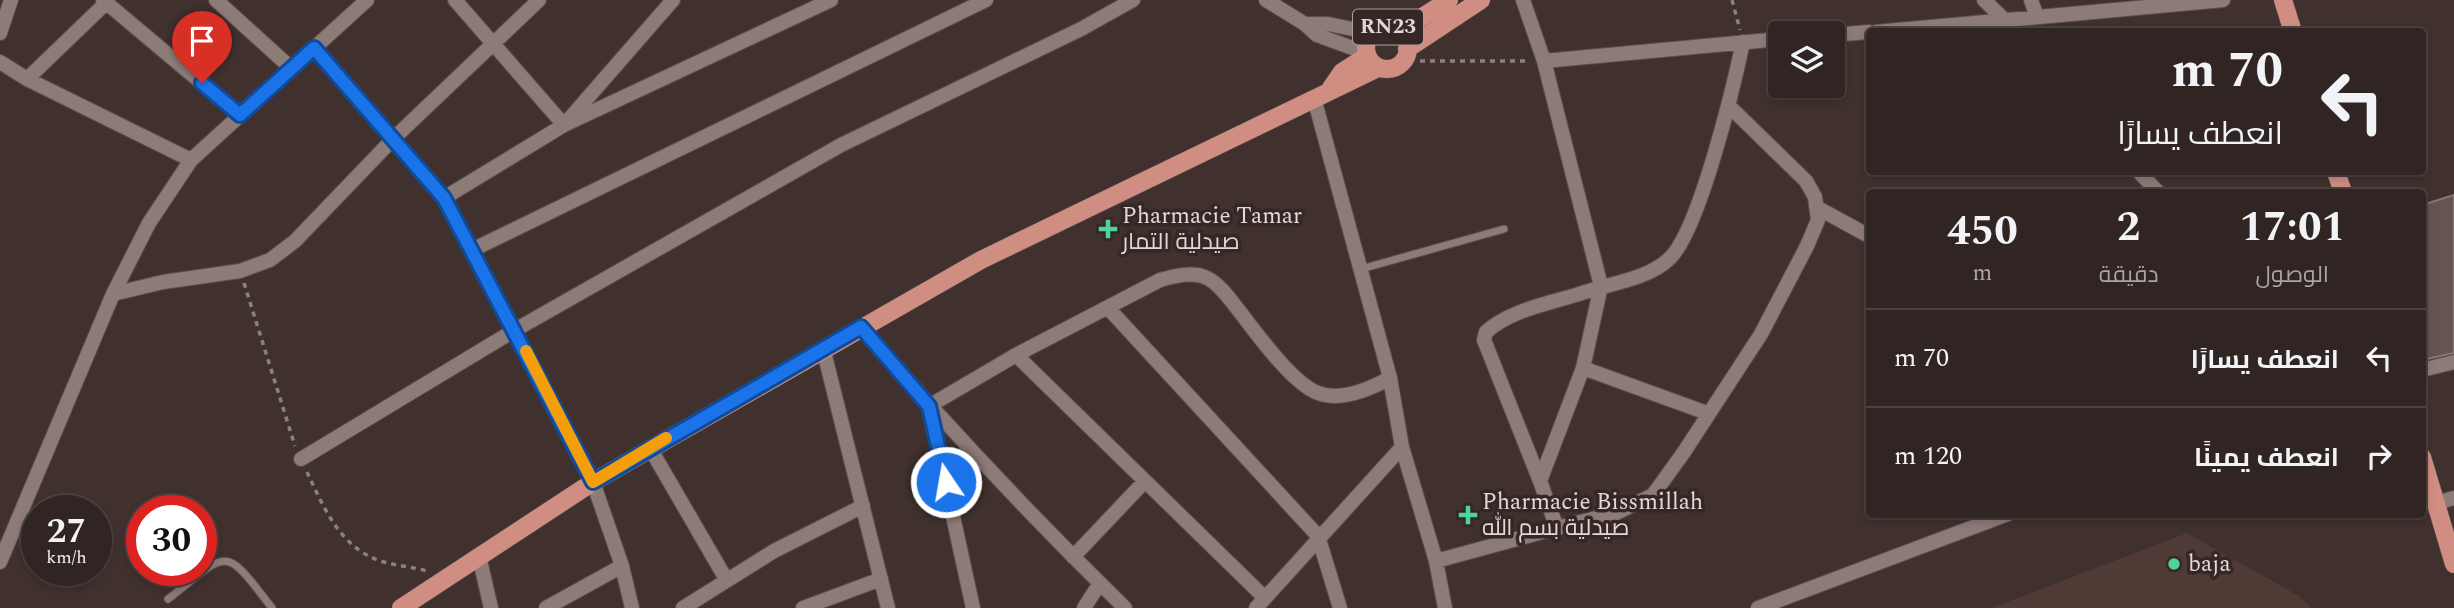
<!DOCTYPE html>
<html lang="ar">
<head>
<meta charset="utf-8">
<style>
	body { margin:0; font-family:Spectral,Cairo,serif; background:#382d2a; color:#f1f3f6; direction:rtl; height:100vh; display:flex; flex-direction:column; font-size:26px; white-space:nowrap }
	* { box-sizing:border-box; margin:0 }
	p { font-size:23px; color:#a8a5a5 }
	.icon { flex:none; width:38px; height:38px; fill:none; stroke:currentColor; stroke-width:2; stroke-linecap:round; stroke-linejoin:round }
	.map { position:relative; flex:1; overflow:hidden; direction:ltr }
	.panel { position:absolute; left:1866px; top:189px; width:560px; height:329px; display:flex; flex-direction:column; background:#302522; border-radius:7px; box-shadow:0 4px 10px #0003,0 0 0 2px #4b4240; direction:rtl }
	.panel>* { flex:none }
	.guide { position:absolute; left:1866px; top:28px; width:560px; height:147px; border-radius:7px; box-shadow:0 4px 10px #0003,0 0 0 2px #4b4240; direction:rtl; background:#302522; color:#f1f3f6; overflow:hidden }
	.controls { position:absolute; left:1768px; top:21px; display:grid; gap:14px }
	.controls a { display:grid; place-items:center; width:77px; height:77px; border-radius:7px; background:#302522; box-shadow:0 4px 10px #0003,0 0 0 2px #4b4240; font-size:35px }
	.speed { position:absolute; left:21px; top:495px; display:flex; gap:14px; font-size:35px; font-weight:700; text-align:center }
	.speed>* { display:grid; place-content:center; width:91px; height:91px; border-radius:50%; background:#302522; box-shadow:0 4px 10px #0003,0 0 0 2px #4b4240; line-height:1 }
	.speed small { font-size:18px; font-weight:400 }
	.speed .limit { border:10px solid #d22; background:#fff; color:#111 }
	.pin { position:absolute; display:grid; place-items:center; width:60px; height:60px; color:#fff; margin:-72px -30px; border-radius:50% 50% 50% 0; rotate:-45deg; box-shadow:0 0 7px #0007 }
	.pin .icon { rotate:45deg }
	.me { position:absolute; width:77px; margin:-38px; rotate:348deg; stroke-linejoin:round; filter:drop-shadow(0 0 5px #0008) }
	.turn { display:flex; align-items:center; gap:24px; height:147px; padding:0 28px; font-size:32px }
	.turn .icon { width:91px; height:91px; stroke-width:2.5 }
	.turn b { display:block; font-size:49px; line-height:60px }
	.eta { display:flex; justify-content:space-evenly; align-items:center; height:119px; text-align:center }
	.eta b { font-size:42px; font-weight:700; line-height:49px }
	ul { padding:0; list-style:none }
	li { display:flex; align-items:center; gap:21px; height:98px; padding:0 28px; border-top:2px solid #4b4240 }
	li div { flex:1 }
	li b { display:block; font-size:26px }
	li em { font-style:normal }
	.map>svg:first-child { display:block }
	.built { fill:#4f3a36 }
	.building { fill:#655552; stroke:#887774; stroke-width:2 }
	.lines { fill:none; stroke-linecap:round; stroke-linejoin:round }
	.service-casing { stroke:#5a4e4c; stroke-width:9 }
	.minor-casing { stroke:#5a4e4c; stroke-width:16 }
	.tertiary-casing { stroke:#5a4e4c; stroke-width:16 }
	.primary-casing { stroke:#5a4e4c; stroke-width:19 }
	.path { stroke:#8c807d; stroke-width:3.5; stroke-dasharray:5 5; stroke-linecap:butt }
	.service { stroke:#8d7b78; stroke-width:7 }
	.minor { stroke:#8d7b78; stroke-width:14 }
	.tertiary { stroke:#8d7b78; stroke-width:14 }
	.primary { stroke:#d08e83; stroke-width:18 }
	.route-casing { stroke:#114b97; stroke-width:18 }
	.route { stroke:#1a73e8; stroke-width:12 }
	.slow { stroke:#f59e0b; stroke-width:12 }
	.poi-dot { fill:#50d398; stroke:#352725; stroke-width:2.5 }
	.labels { text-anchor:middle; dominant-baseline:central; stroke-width:7; stroke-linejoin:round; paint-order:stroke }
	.shield { fill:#352725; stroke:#ada2a1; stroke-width:2 }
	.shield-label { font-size:21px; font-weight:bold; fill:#e1d7d6 }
	.poi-label { font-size:23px; fill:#e1d7d6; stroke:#352725; text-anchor:start }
</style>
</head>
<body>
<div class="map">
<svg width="2454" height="608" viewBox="0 0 2454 608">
	<rect width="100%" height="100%" fill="#40312e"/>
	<path class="built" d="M2187 533 2299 596 2311 608H1992Z"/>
	<path class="building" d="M2454 195V353L2427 359 2422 345V205Z"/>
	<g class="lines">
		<defs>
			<path id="service" d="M1361 269 1504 229
				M168 599C230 551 222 543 272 608"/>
			<path id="minor" d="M103 0 240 115
				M216 0 291 68
				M455 0 564 125 673 0
				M1266 0 1305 24 1317 35 1366 53
				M2031 0 2037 17
				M1305 24H1328L1372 33
				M1876 32 2223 0
				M0 33 11 0
				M1832 35 1869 32
				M314 48 444 198 593 482 622 566 632 608
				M1544 61 1780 39
				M0 62 27 79 191 160
				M27 79 106 3
				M1314 98 1390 378 1402 447 1436 561 1445 608
				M444 198 564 125 831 0
				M1816 207 1869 236
				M472 250 986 0
				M113 294 163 282 240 271 270 260 295 241 393 139 539 0
				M1109 309 1318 536 1340 608
				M861 327C945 424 1033 518 1125 608
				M823 348 888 608
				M1016 355 1265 598
				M1583 368 1707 413
				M2422 370 2454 362
				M650 448 726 579
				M301 459 515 330 841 145 1081 29 1133 0
				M1540 481 1484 340 1486 332C1511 309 1553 303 1585 292 1612 283 1648 279 1669 259 1699 232 1734 85 1743 42
				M2436 503 2454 498
				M1557 528 1616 513 1653 495 1684 452 1761 334 1807 246 1818 220 1815 197 1806 181 1730 107
				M479 556 491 608
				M1073 557 1145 481
				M1436 561 1557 528 1540 481 1583 368 1601 286 1544 61 1523 0
				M0 562 113 294 149 223 191 160 367 0
				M546 608 622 566
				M683 608 774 551 863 506
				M803 608 881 579
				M973 608 929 406 1016 355 1160 280C1174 276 1193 271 1207 278 1220 284 1231 301 1240 312 1257 334 1293 384 1318 393 1341 402 1370 389 1390 378
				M1084 608 1100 583
				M1256 608 1402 447
				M1758 608 2008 514"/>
			<path id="tertiary" d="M1984 0 2017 32
				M2139 172 2158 192"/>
			<path id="primary" d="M2283 0 2293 32
				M1366 48a21 21 0 1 1 42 0a21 21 0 1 1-42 0Z
				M1399 32 1449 0
				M1407 49 1481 0
				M1331 88 1342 72 1367 56
				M2336 172 2343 192
				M2422 457 2454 564
				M401 608 593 482 981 260 1378 68"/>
		</defs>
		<use href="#service" class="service-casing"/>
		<use href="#minor" class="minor-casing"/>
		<use href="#tertiary" class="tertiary-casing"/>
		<use href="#primary" class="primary-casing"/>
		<path class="path" d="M1732 0 1740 30
			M1420 61H1528
			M244 283 295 446
			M307 472C324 508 341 550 384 562 398 566 413 567 427 571"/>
		<use href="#service" class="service"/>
		<use href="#minor" class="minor"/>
		<use href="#tertiary" class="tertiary"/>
		<use href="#primary" class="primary"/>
	</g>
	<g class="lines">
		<defs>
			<path id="route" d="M202 83 240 115 314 48 444 198 593 482 861 327 929 406 946 482"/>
		</defs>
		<use href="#route" class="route-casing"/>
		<use href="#route" class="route"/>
		<path class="slow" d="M526 351 593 482 666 438"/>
	</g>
	<g class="poi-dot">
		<path d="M1104.5 218.5h7v7h7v7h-7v7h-7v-7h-7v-7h7z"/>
		<path d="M1464.5 504.5h7v7h7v7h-7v7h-7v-7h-7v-7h7z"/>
		<circle cx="2174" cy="564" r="7"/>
	</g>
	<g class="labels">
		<rect class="shield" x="1353" y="9.5" width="70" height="35" rx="5"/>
		<g class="shield-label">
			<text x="1388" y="27">RN23</text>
		</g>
		<g class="poi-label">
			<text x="1122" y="216">Pharmacie Tamar<tspan x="1122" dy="26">صيدلية التمار</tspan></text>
			<text x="1482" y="502">Pharmacie Bissmillah<tspan x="1482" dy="26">صيدلية بسم الله</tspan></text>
			<text x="2188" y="564">baja</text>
		</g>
	</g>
</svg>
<div class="controls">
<a><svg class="icon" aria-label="layers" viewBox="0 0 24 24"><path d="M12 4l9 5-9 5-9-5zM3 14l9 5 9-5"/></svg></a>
</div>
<div class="speed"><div>27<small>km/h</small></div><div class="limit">30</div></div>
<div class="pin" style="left:202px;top:83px;background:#d93025"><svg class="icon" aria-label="arrive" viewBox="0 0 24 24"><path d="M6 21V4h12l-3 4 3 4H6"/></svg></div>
<svg class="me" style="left:946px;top:482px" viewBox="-20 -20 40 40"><circle r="17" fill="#1a73e8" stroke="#fff" stroke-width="3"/><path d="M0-11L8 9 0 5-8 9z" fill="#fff"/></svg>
<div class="guide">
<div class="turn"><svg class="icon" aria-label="left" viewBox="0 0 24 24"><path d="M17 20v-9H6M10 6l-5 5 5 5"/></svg><div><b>70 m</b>انعطف يسارًا</div></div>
</div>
<section class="panel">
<div class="eta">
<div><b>17:01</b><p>الوصول</p></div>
<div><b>2</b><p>دقيقة</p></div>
<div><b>450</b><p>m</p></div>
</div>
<ul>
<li><svg class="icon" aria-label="left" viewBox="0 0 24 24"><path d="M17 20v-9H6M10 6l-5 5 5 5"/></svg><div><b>انعطف يسارًا</b></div><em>70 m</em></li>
<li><svg class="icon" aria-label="right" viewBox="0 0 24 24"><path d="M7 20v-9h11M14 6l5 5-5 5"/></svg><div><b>انعطف يمينًا</b></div><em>120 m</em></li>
</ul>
</section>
</div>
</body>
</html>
